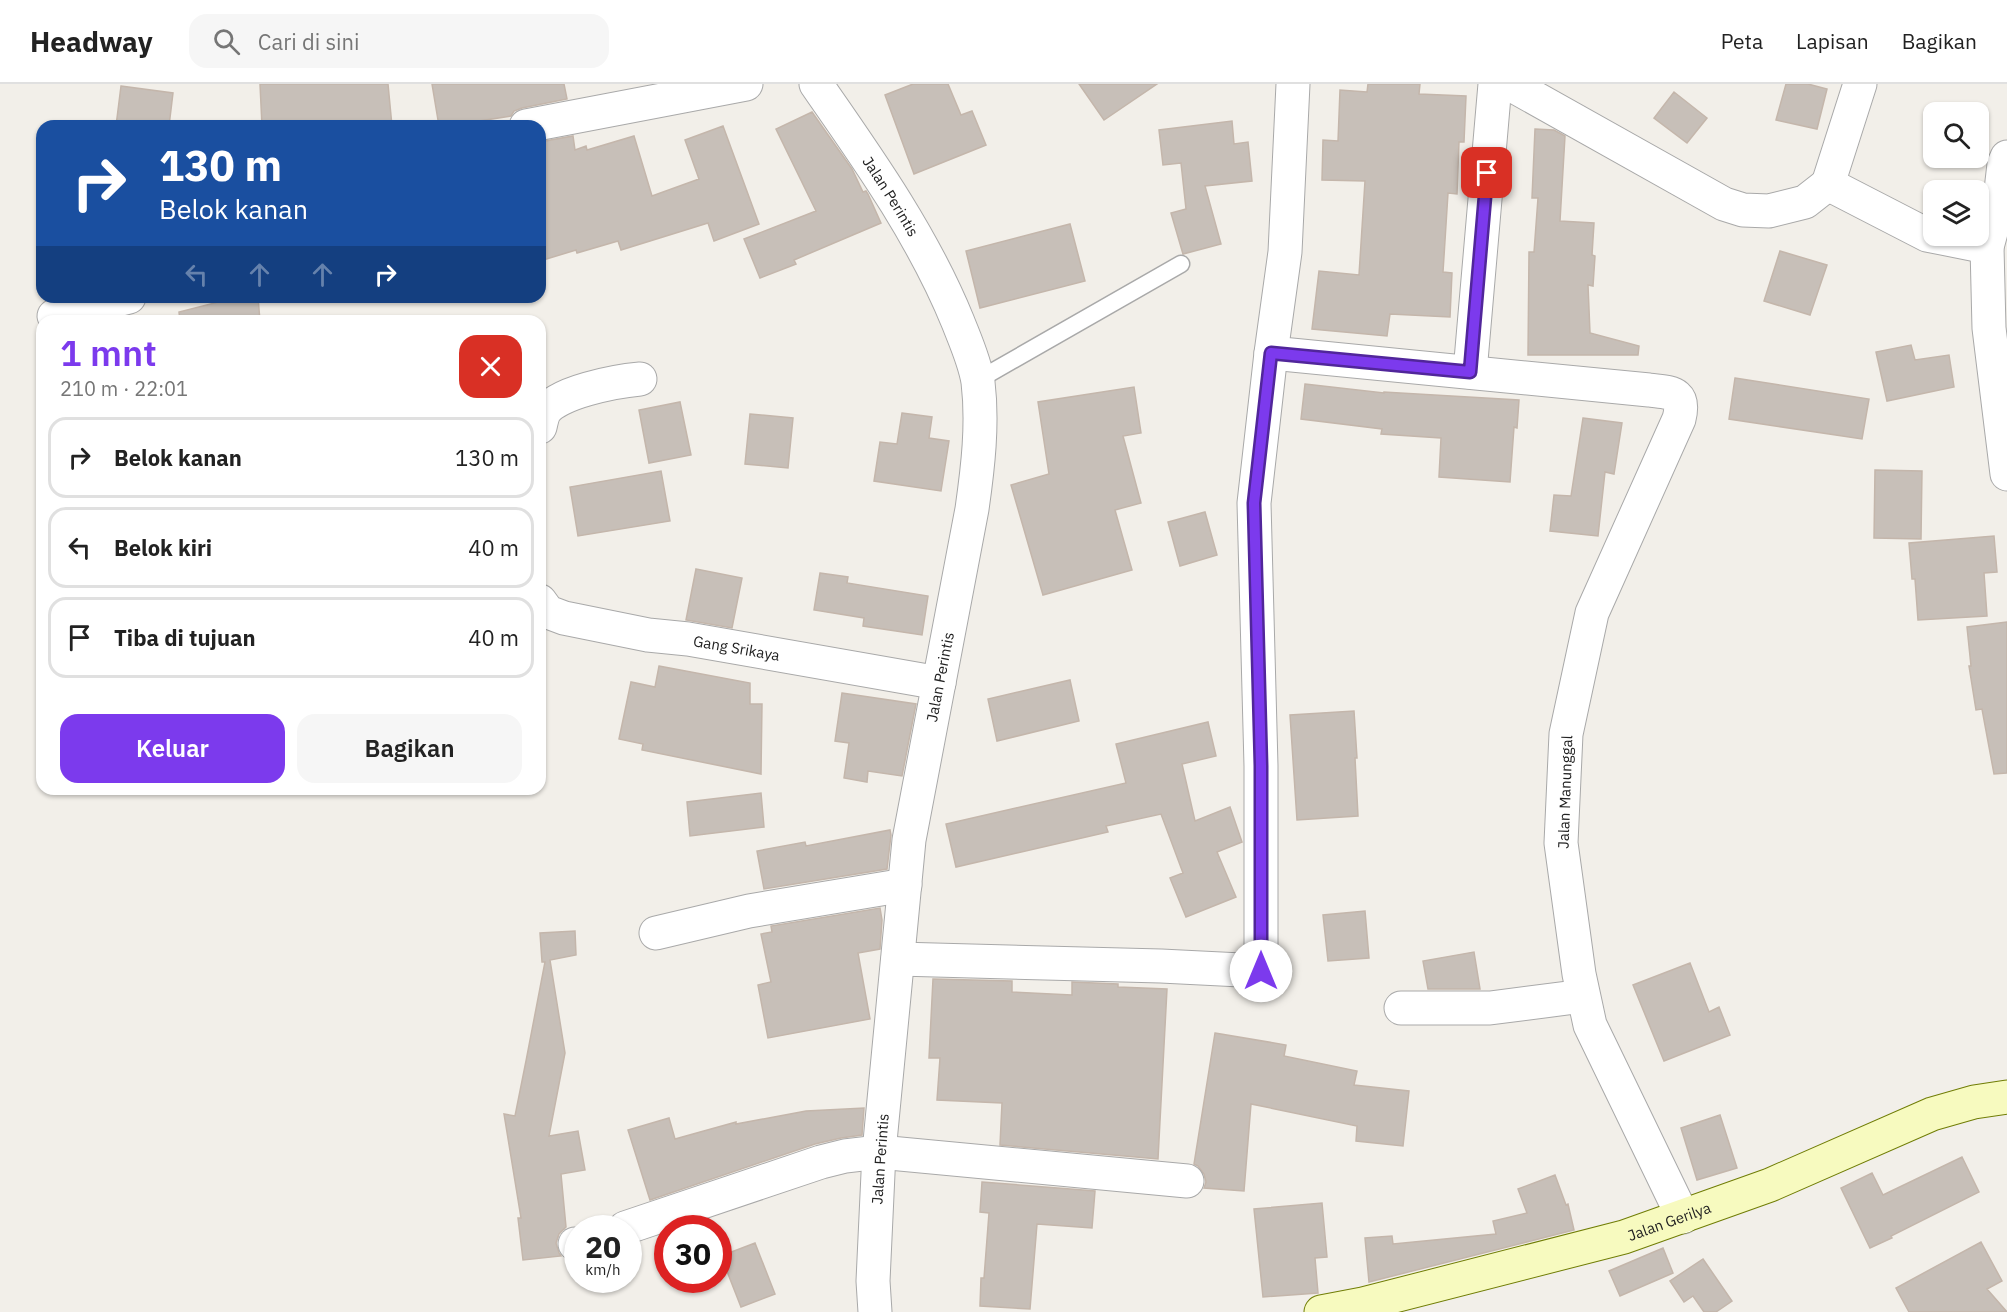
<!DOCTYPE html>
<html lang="id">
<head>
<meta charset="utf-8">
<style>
	body { margin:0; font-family:"IBM Plex Sans",sans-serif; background:#f6f6f6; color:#222; height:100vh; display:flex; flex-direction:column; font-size:22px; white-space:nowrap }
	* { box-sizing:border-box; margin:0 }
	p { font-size:20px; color:#767676 }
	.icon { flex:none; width:33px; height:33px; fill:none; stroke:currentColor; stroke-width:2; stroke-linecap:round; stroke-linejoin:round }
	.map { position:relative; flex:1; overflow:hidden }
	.sheet { position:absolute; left:36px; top:231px; width:510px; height:480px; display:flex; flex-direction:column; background:#fff; border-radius:18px; box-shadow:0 2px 4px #0004 }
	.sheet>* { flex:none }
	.top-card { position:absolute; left:36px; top:36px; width:510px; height:183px; border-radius:18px; box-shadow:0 2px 4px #0004; background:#1a4fa0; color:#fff; overflow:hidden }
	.tools { position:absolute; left:1923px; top:18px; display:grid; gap:12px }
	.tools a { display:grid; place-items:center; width:66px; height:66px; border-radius:12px; background:#fff; box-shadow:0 2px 4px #0004; font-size:30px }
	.speed { position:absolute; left:564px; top:1131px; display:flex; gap:12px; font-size:30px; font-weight:700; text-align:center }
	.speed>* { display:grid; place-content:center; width:78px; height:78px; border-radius:50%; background:#fff; box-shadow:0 2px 4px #0004; line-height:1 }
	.speed small { font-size:15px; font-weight:400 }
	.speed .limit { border:9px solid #d22; background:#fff; color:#111 }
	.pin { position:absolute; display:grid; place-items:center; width:51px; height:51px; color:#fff; margin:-26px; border-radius:12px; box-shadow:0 3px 9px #0006 }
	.me { position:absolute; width:66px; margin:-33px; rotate:0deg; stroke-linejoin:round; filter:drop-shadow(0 0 4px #0008) }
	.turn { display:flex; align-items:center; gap:21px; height:126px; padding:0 24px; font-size:27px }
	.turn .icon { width:78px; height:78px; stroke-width:2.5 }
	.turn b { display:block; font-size:42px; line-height:51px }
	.lanes { display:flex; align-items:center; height:57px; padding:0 24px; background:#0003; justify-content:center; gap:30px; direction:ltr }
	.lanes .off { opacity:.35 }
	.round { display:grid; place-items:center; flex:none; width:63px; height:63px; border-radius:18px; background:#f6f6f6 }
	.head { display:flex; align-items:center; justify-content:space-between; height:102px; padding:0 24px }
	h1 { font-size:36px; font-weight:600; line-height:45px; color:#7c3aed }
	.action { display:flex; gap:12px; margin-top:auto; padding:12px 24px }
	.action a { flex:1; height:69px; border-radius:18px; background:#7c3aed; color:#fff; font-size:24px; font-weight:600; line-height:69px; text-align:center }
	.action a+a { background:#f6f6f6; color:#222 }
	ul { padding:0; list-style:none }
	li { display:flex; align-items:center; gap:18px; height:81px; margin:0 12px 9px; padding:0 12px; border:3px solid #e0e0e0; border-radius:18px }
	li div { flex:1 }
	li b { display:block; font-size:22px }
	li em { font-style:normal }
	header { display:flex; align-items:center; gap:36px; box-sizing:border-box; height:84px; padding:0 30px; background:#fff; border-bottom:2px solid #e0e0e0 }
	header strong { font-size:28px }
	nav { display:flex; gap:33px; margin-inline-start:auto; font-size:21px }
	.search { width:420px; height:54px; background:#f6f6f6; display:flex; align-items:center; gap:15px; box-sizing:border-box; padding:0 21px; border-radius:18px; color:#767676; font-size:22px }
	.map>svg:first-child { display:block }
	.building { fill:#c7bfb8; stroke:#c4b6ab; stroke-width:1.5 }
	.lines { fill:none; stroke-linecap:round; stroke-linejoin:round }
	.lane-casing { stroke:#a9a9a9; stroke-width:19 }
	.street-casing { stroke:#a9a9a9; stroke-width:35 }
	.secondary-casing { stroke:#707d05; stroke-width:35 }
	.lane { stroke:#fff; stroke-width:16 }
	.street { stroke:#fff; stroke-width:33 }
	.secondary { stroke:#f7fabf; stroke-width:33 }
	.route-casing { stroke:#51269a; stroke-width:15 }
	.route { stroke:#7c3aed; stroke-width:10 }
	.labels { text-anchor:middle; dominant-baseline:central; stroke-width:6; stroke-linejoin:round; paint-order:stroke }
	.street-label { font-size:15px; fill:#222; stroke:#fff }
</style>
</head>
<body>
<header>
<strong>Headway</strong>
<div class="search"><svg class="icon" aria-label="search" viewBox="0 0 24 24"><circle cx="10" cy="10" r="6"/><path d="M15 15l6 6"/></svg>Cari di sini</div>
<nav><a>Peta</a><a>Lapisan</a><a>Bagikan</a></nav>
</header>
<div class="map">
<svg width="2007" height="1228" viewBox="0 0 2007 1228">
	<rect width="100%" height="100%" fill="#f2efe9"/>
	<path class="building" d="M260 0H388L392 42H262Z
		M432 0H564L567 15 522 24 514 27 511 32 473 38V42H439Z
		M913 0H948L961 31 972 27 986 61 914 90 885 11Z
		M1079 0H1157L1104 36Z
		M1368 0H1420L1419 10 1466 12 1464 58H1459L1457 110 1448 109 1443 188 1452 189 1450 233 1390 230 1387 252 1312 245 1319 187 1359 191 1365 97 1322 96 1323 56 1338 57 1340 6 1367 8Z
		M1786 0H1808L1827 5 1817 45 1776 36Z
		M121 2 173 9 169 42H116Z
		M1674 8 1707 34 1687 59 1654 34Z
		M812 28 852 85 863 108 866 107 868 110 881 139 794 176 796 180 760 194 744 155 816 127 776 45Z
		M1232 37 1234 60 1248 58 1252 97 1205 102 1221 160 1183 170 1171 129 1186 125 1181 79 1163 81 1159 46Z
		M723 42 759 140 714 157 708 139 621 166 618 157 577 169 576 166 540 177V58L573 52 575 66 586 62 587 66 634 52 652 112 699 95 685 56Z
		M1535 45 1554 46 1565 52 1560 137 1594 139 1592 171 1595 172 1593 202 1588 201 1590 249 1639 262 1638 271H1528L1529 168H1534L1538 114H1532Z
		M1070 140 1085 197 980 224 966 167Z
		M1780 167 1827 181 1810 231 1764 217Z
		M238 213H258L260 237H180L179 228Z
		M1911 261 1915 276 1949 271 1954 303 1887 317 1876 268Z
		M1735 294 1869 315 1862 355 1729 335Z
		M1305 300 1384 309V308L1519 316 1517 344 1514 343 1510 398 1439 393 1441 354 1381 350 1382 345 1301 335Z
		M1134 303 1141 349 1123 352 1141 419 1115 426 1132 486 1043 511 1011 401 1049 390 1038 318Z
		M680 318 691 371 649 379 639 326Z
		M902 329 932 333 929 354 949 357 941 407 874 397 880 358 897 360Z
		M750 330 793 334 788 384 745 380Z
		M1583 334 1622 339 1614 390 1605 388 1598 452 1550 447 1554 411 1571 412Z
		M1875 386 1922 387 1921 455 1874 454Z
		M661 387 670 437 578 452 570 403Z
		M1205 428 1217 471 1180 482 1168 438Z
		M1994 452 1997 488 1984 489 1987 532 1918 536 1915 495H1912L1909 459Z
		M696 485 742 494 732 544 686 536Z
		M820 489 848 493 847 499 928 512 922 551 863 542 864 534 814 526Z
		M2007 538V689L1994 690 1982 625 1976 626 1969 582H1971L1967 543Z
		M659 582 750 599V620H762L761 690 642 666 643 660 619 655 631 598 655 603Z
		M1070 596 1079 637 997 657 988 615Z
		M842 609 916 620 902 692 868 687 867 698 844 694 849 659 835 657Z
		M1354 627 1357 674H1355L1358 732 1297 736 1290 631Z
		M1208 638 1216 672 1182 680 1195 737 1230 723 1242 758 1217 768 1236 813 1186 833 1170 794 1183 789 1161 730 1106 742 1108 748 956 783 946 740 1126 699 1116 660Z
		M761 709 764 743 690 752 687 718Z
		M890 746 891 751 887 785 764 805 757 767 805 758 806 762Z
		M880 824 882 836 880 865 858 869 870 935 768 954 758 901 771 898 761 850 772 848 771 842Z
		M1365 827 1369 874 1328 877 1323 831Z
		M575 847 576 871 550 876 565 969 549 1052 578 1047 585 1086 561 1090 566 1143 559 1150 556 1159 559 1169 561 1172 523 1176 518 1134H521L504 1030 515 1032 526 977 545 878H542L540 849Z
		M1474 868 1480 905H1428L1423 877Z
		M1690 879 1709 928 1719 923 1730 951 1664 977 1633 901Z
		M933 895 1012 897V908L1072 911V898L1118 900V903L1167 905 1158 1075 1000 1061 1002 1019 937 1016 940 974H929Z
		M1215 949 1286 961 1284 972 1357 987 1354 1001 1409 1007 1403 1062 1356 1057 1357 1042 1251 1020 1244 1107 1204 1104 1206 1098 1204 1090 1198 1082 1194 1080Z
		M864 1024 862 1051 841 1054 815 1060 650 1116 628 1046 669 1034 675 1055 736 1038V1040L806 1027Z
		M1720 1031 1737 1084 1697 1096 1681 1044Z
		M1962 1073 1979 1108 1891 1152 1892 1154 1870 1164 1841 1104 1872 1089 1883 1111Z
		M1555 1091 1566 1121 1568 1120 1574 1146 1369 1198 1365 1154 1392 1152 1393 1160 1496 1150 1493 1137 1527 1129 1518 1105Z
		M982 1098 1095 1107 1092 1144 1037 1140 1030 1225 980 1222 981 1194H984L989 1129 980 1128Z
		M1322 1119 1327 1173 1315 1174 1318 1209 1263 1213 1254 1125Z
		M1981 1158 2002 1197 1987 1205 2007 1228H1909L1896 1204Z
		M755 1159 775 1210 741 1223 721 1172Z
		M1663 1164 1673 1189 1620 1212 1609 1187Z
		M1703 1175 1732 1217 1716 1228H1704L1693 1212 1684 1218 1670 1197Z"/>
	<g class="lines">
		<defs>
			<path id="lane" d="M978 296 1181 180"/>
			<g id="street">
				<path id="s1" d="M816 0C869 76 923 152 958 238 965 256 975 278 978 298 983 340 978 383 972 425L909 756 879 1068 873 1197 875 1228"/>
				<path d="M1510 0 1724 120 1743 126 1769 127 1805 118 1828 100"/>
				<path d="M526 42 746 0"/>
				<path d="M2007 73 2004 80 2000 115 1987 163 1989 244 2007 390"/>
				<path d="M1828 100 1927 151 1987 163"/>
				<path d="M1828 100 1860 0"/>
				<path d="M54 232 129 213"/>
				<path d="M1271 269 1649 306C1671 309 1686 307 1679 335L1592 529 1566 650 1561 759 1579 890 1590 941 1683 1133"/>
				<path d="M1470 288 1495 0"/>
				<path d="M540 343C541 339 542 333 544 329 555 308 618 297 640 295"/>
				<path id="s2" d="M540 517 548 528 564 534 648 551 688 555 939 599"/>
				<path d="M656 849 749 827 905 801"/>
				<path d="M898 875 1161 882 1261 887V682L1254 419 1271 269 1285 168 1293 0"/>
				<path d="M1401 924H1490L1583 912"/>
				<path d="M625 1144 821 1078 845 1072 879 1068 1187 1097"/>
				<path d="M575 1160H578"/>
			</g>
			<g id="secondary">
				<path id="s3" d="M1321 1228 1363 1220 1624 1153 1770 1101 1932 1030 1974 1018 2007 1013"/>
			</g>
		</defs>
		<use href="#lane" class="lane-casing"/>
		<use href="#street" class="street-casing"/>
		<use href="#secondary" class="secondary-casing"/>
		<use href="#lane" class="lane"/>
		<use href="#street" class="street"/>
		<use href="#secondary" class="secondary"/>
	</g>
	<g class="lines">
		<defs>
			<path id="route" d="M1261 887V682L1254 419 1271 269 1470 288 1487 89"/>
		</defs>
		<use href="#route" class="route-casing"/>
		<use href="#route" class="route"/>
	</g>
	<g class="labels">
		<g class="street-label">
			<text stroke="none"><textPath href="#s1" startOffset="135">Jalan Perintis</textPath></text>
			<text stroke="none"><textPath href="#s2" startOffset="206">Gang Srikaya</textPath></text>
			<text transform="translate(940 593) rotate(-79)">Jalan Perintis</text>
			<text transform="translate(1565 708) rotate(-88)">Jalan Manunggal</text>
			<text transform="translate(880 1075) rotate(-86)">Jalan Perintis</text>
			<text stroke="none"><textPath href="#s3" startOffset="360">Jalan Gerilya</textPath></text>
		</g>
	</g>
</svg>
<div class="tools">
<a><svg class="icon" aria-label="search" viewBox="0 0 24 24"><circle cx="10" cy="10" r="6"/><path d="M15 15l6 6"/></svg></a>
<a><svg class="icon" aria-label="layers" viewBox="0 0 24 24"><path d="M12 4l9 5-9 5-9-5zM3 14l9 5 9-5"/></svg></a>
</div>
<div class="speed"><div>20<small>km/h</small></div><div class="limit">30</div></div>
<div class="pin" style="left:1487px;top:89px;background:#d93025"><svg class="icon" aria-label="arrive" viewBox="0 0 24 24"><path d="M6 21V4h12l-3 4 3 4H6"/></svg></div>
<svg class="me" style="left:1261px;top:887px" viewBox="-20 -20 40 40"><circle r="19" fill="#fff"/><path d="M0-13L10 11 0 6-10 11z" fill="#7c3aed"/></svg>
<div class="top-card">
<div class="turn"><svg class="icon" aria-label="right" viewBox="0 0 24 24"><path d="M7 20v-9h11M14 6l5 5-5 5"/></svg><div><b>130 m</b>Belok kanan</div></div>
<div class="lanes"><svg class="icon off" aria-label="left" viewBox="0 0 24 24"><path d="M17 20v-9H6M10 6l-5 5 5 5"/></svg><svg class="icon off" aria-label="ahead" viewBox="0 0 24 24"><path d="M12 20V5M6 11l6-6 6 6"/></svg><svg class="icon off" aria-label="ahead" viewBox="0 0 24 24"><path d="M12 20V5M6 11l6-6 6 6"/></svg><svg class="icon" aria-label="right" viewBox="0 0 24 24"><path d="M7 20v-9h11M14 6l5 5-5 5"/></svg></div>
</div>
<section class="sheet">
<div class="head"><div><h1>1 mnt</h1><p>210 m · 22:01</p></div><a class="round" style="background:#d93025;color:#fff"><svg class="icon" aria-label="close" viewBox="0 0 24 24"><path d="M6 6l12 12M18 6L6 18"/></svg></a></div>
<ul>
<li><svg class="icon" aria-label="right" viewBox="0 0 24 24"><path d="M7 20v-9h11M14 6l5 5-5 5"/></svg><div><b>Belok kanan</b></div><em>130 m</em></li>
<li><svg class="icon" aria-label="left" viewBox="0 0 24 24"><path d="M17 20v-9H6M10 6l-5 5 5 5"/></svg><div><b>Belok kiri</b></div><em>40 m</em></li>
<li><svg class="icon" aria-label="arrive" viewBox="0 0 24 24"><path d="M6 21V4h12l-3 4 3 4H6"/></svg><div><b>Tiba di tujuan</b></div><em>40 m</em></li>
</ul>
<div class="action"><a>Keluar</a><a>Bagikan</a></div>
</section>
</div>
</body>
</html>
